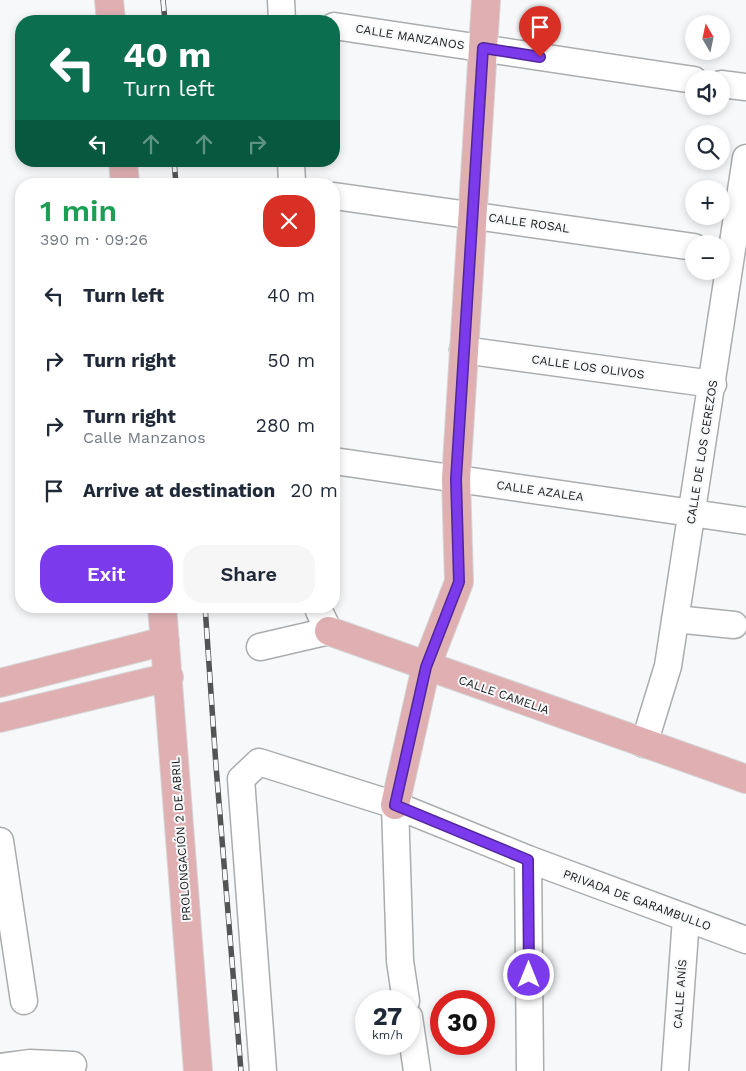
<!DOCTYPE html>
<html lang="en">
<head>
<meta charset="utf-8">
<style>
	body { margin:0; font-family:"Work Sans",sans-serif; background:#f6f6f7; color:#1f2937; height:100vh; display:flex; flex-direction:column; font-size:19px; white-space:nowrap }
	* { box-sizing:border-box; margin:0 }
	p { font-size:16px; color:#747a83 }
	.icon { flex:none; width:28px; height:28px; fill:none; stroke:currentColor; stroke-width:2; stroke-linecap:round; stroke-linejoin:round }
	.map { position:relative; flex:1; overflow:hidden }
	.sheet { position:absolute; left:15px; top:178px; width:325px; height:435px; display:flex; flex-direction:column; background:#fff; border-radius:20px; box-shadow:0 2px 8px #0003 }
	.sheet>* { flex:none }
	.banner { position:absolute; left:15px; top:15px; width:325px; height:152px; border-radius:20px; box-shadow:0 2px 8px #0003; background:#0b6e4f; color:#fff; overflow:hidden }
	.needle { width:32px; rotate:351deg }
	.tools { position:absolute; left:685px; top:15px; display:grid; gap:10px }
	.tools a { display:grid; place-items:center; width:45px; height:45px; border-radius:50%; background:#fff; box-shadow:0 2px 8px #0003; font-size:25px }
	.speed { position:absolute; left:355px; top:990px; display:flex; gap:10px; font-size:25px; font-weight:700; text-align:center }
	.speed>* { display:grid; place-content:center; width:65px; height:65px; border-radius:50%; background:#fff; box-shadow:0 2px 8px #0003; line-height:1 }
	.speed small { font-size:12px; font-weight:400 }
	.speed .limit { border:8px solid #d22; background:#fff; color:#111 }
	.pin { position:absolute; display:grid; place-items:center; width:42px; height:42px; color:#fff; margin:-51px -21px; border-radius:50% 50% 50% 0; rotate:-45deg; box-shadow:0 0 5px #0007 }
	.pin .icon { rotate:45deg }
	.me { position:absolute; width:55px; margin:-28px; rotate:0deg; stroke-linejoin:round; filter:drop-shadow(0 0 4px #0008) }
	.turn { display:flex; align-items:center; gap:18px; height:105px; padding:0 25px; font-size:22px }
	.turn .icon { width:65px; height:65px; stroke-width:2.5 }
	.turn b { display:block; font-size:35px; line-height:42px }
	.lanes { display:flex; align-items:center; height:48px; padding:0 25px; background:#0003; justify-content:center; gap:25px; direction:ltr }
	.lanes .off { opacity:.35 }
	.round { display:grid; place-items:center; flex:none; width:52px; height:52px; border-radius:20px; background:#f6f6f7 }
	.overview { display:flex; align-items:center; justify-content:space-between; height:85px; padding:0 25px }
	h1 { font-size:30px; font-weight:600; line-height:38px; color:#1e9e55 }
	.button { display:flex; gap:10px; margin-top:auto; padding:10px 25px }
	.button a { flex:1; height:58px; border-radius:20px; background:#7c3aed; color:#fff; font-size:20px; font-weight:600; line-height:58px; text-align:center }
	.button a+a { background:#f6f6f7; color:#1f2937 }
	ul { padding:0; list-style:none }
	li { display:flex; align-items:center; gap:15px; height:65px; padding:0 25px }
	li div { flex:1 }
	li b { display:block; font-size:19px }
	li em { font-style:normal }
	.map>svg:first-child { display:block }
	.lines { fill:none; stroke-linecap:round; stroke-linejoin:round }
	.minor-casing { stroke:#aaacad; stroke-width:29 }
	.major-casing { stroke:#d5d5d5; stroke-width:30 }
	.minor { stroke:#fff; stroke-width:26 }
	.major { stroke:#dfafb2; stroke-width:28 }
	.rail-casing { stroke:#535454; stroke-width:5.5 }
	.rail { stroke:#f6f8fa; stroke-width:4; stroke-dasharray:11; stroke-linecap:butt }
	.route-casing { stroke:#51269a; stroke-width:12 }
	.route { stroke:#7c3aed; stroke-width:9 }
	.labels { text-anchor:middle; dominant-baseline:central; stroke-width:4; stroke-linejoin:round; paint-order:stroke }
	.street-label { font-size:12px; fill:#171818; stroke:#f6f8fa }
</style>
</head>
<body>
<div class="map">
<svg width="746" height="1071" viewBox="0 0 746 1071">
	<rect width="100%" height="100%" fill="#f6f8fa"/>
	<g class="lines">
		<defs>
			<path id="minor" d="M281 0 282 21
				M334 26 694 80
				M721 84 746 87
				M291 161 292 184
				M334 196 694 247
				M463 350 713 384
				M334 461 746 521
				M675 619 734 625
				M260 647 329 631 319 611V606
				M644 744 668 666 746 158
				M395 805 400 961 406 1001
				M0 841 24 1001
				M528 859 530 1071
				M409 1017 417 1071
				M0 1067 30 1063 73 1065
				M263 1071 241 779 259 762 395 805 528 859 746 940
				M675 1071 686 918"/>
			<path id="major" d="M109 0 111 21
				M123 161 125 184
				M162 606 198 1071
				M329 631 746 779
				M0 683 165 641
				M0 718 169 677
				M395 805 426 667 459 582 456 479 486 0"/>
		</defs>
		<use href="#minor" class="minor-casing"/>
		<use href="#major" class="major-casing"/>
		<use href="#minor" class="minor"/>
		<use href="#major" class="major"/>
		<defs>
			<path id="rail" d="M163 0 165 21
				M174 161 176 184
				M205 606 216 766 241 1071"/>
		</defs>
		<use href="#rail" class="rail-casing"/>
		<use href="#rail" class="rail"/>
	</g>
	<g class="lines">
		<defs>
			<path id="route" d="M529 975 528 860 395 805 426 667 459 582 456 479 483 48 540 57"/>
		</defs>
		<use href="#route" class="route-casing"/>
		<use href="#route" class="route"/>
	</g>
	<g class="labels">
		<g class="street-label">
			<text transform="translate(410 37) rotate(9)">CALLE MANZANOS</text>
			<text transform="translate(529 223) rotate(8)">CALLE ROSAL</text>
			<text transform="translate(588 367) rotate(8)">CALLE LOS OLIVOS</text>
			<text transform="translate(702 452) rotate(-81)">CALLE DE LOS CEREZOS</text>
			<text transform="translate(540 491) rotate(8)">CALLE AZALEA</text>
			<text transform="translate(504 695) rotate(19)">CALLE CAMELIA</text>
			<text transform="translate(181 839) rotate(-94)">PROLONGACIÓN 2 DE ABRIL</text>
			<text transform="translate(637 900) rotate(20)">PRIVADA DE GARAMBULLO</text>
			<text transform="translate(680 994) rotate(-86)">CALLE ANÍS</text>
		</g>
	</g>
</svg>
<div class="tools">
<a><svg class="needle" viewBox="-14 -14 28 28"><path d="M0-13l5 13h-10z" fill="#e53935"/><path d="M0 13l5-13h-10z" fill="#747a83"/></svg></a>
<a><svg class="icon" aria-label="sound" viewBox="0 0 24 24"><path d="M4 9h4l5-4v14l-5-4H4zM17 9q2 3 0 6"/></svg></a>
<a><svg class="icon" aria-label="search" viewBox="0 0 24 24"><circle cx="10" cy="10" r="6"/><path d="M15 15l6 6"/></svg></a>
<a>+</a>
<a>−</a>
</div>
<div class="speed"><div>27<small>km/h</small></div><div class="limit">30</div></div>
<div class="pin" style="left:540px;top:57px;background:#d93025"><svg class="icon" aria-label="arrive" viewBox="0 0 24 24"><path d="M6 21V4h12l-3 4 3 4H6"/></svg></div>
<svg class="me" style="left:529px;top:975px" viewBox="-20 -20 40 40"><circle r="17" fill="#7c3aed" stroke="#fff" stroke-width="3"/><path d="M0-11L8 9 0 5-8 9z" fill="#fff"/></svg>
<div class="banner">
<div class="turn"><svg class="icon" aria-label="left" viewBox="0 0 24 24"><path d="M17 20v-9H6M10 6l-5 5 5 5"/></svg><div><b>40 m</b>Turn left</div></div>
<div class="lanes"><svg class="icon" aria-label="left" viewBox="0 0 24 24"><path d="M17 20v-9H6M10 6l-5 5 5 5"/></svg><svg class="icon off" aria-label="ahead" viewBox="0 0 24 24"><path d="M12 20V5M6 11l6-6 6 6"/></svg><svg class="icon off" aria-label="ahead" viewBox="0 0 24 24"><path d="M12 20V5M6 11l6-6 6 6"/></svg><svg class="icon off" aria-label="right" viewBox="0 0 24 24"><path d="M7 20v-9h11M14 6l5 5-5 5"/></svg></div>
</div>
<section class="sheet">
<div class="overview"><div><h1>1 min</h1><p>390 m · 09:26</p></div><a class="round" style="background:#d93025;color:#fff"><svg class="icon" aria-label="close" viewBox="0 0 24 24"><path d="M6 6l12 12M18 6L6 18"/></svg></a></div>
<ul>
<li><svg class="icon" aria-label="left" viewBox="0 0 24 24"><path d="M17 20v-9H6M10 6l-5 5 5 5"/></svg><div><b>Turn left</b></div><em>40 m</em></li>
<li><svg class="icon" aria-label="right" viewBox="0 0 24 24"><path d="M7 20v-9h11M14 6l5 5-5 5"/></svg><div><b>Turn right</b></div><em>50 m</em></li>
<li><svg class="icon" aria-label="right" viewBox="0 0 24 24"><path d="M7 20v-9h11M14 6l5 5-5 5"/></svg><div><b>Turn right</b><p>Calle Manzanos</p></div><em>280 m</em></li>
<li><svg class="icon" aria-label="arrive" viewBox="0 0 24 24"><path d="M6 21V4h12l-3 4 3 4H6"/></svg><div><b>Arrive at destination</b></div><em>20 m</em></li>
</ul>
<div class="button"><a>Exit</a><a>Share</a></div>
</section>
</div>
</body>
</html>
